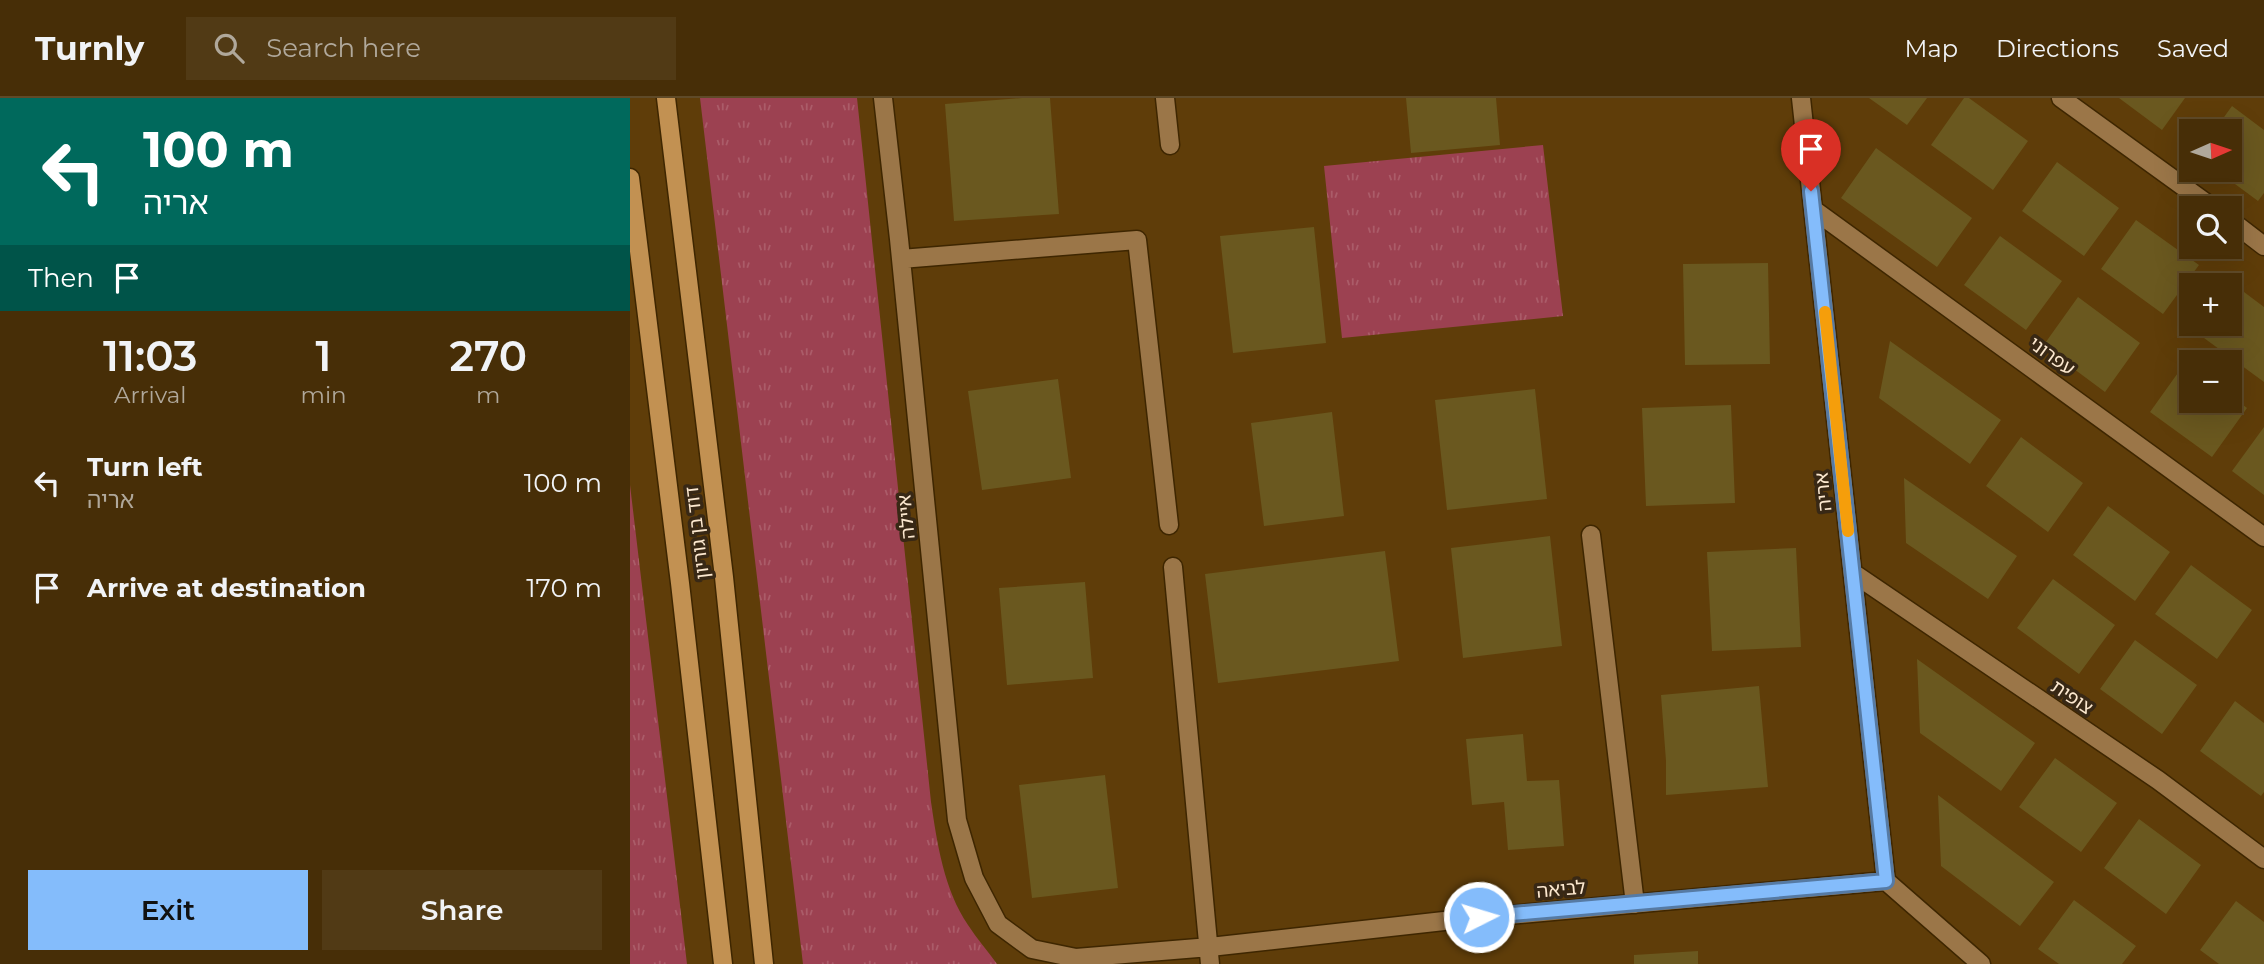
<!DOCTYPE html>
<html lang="en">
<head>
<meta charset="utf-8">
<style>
	body { margin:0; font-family:Montserrat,"Noto Sans Hebrew",sans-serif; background:#513a15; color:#f1f3f6; height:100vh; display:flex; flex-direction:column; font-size:26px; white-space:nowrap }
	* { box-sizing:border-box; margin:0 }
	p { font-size:23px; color:#b0a89b }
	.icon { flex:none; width:38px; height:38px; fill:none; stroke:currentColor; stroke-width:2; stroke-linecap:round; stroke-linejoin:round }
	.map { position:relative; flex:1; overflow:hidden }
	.sheet { display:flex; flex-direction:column; background:#472e07; width:630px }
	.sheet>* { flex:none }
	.guide { background:#00695c; color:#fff; overflow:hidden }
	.needle { width:46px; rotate:87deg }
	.controls { position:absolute; left:1549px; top:21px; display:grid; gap:14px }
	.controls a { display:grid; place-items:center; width:63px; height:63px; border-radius:0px; background:#472e07; box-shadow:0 7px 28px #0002,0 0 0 2px #5f4a28; font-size:35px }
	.pin { position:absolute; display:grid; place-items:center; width:60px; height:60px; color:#fff; margin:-72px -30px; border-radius:50% 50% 50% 0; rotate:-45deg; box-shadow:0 0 7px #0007 }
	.pin .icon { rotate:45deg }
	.me { position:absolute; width:77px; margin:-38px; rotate:85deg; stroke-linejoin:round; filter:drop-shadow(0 0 5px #0008) }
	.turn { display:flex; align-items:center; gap:24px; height:147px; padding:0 28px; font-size:32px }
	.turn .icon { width:91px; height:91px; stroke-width:2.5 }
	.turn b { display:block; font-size:49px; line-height:60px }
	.then { display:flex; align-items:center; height:66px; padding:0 28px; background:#0003; gap:14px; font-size:26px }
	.eta { display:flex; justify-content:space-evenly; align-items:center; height:119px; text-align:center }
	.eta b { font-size:42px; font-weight:600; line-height:49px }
	.button { display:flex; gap:14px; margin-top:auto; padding:14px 28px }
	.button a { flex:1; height:80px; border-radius:0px; background:#84bcfb; color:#111; font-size:28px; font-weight:600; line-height:80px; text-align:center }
	.button a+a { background:#513a15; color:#f1f3f6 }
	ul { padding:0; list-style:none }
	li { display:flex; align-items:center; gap:21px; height:105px; padding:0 28px }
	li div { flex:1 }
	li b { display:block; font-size:26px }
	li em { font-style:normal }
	header { display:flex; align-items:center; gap:42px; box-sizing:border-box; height:98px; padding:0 35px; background:#472e07; border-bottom:2px solid #5f4a28 }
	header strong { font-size:33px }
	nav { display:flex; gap:38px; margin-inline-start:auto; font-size:24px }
	.search { width:490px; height:63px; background:#513a15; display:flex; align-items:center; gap:18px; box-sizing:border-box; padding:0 24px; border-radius:0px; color:#b0a89b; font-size:26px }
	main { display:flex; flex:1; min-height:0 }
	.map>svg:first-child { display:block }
	.grass { fill:url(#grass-tufts) }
	.building { fill:#6a581f }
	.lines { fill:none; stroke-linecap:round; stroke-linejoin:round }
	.minor-casing { stroke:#3e2600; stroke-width:21 }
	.major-casing { stroke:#3e2600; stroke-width:21 }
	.minor { stroke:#9b7648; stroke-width:18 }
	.major { stroke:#c29152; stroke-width:18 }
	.route-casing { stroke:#567aa3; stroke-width:18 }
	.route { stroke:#84bcfb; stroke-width:12 }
	.slow { stroke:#f59e0b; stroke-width:12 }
	.labels { text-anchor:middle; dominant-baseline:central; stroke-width:7; stroke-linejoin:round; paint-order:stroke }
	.street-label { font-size:19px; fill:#fce8cf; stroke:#382815 }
</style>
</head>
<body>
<header>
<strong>Turnly</strong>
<div class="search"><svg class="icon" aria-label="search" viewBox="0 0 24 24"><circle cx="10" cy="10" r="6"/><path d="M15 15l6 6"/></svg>Search here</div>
<nav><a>Map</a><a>Directions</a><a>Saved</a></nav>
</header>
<main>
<section class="sheet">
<div class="guide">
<div class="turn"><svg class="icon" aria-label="left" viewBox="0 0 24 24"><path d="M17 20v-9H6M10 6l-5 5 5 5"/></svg><div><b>100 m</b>אריה</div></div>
<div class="then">Then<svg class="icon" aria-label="arrive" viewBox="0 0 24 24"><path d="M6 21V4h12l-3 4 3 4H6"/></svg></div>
</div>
<div class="eta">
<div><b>11:03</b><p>Arrival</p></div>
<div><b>1</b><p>min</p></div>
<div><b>270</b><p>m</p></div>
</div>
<ul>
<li><svg class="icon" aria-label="left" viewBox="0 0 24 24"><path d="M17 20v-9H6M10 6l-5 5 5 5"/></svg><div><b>Turn left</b><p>אריה</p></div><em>100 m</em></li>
<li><svg class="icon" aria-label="arrive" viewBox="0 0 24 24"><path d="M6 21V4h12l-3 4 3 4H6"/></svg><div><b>Arrive at destination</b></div><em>170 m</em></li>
</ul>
<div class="button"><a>Exit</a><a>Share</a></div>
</section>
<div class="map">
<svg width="1634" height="866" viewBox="0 0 1634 866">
	<defs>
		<pattern id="grass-tufts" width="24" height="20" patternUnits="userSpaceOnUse" patternTransform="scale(1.75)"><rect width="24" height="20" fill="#9c4151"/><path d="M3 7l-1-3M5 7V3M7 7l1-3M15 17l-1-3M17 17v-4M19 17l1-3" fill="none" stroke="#ab5c69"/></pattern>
	</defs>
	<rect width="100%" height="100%" fill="#5f3d09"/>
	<path class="grass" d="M70 0H227L301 704C307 745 314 792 338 827 347 841 358 853 367 866H173Z
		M913 47 933 218 712 240 694 68Z
		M0 387 57 866H0Z"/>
	<path class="building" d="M392 0H420L429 116 324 123 315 6Z
		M776 0H866L870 47 781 55Z
		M1239 0H1297L1277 27Z
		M1334 0H1339L1398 43 1363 92 1301 47Z
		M1489 0H1555L1532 32Z
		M1602 8 1634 32V95L1628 103 1586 72H1600V33H1584Z
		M1246 50 1342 120 1307 169 1211 100Z
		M1427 64 1489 110 1454 158 1392 113Z
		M1506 122 1569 167 1533 216 1471 171Z
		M684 129 696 245 603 255 590 138Z
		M1370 138 1432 183 1396 232 1334 187Z
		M1138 165 1140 266 1055 267 1053 166Z
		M1610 191 1634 209V284L1574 240 1584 226H1600V205Z
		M1448 199 1510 245 1475 294 1413 248Z
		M1260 243 1371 322 1340 366 1249 300Z
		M1555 265 1561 269V303H1600V297L1617 310 1582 359 1520 314Z
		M428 281 441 380 352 392 338 293Z
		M905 291 917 401 817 412 805 302Z
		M1101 307 1105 405 1016 408 1012 310Z
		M702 314 714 418 634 428 621 325Z
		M1634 329V397L1602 373Z
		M1391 339 1453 385 1418 434 1356 388Z
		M1274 380 1387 458 1358 501 1276 445Z
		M1478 408 1540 454 1505 503 1443 457Z
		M920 438 932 548 833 560 821 450Z
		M1166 450 1171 549 1082 553 1077 454Z
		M755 453 769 563 588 585 575 476Z
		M1561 467 1622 512 1587 561 1525 516Z
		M1423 481 1485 527 1449 576 1387 530Z
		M455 484 463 580 377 587 369 490Z
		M1505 542 1567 587 1532 636 1470 591Z
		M1287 561 1405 645 1371 693 1290 635Z
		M1129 588 1138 689 1036 697V663L1031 597Z
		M1605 603 1634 625V694L1631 698 1570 653Z
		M893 636 897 683 929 682 934 748 878 752 874 704 842 707 836 641Z
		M1425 660 1487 705 1451 754 1389 709Z
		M475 677 488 790 402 800 389 687Z
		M1308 697 1424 784 1390 828 1311 768Z
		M1509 721 1571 767 1536 816 1474 770Z
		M1444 802 1506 848 1492 866H1429L1408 851Z
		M1606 803 1634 824V866H1589L1570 852Z
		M1068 853V866H1004V857Z"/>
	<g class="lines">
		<defs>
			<path id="minor" d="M253 0 269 141 327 722 344 780 368 826 402 851 446 860 580 849 823 822 1256 783 1351 866
				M535 0 540 47
				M1171 0 1256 783
				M1431 0 1583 110
				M1184 112 1634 439
				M1600 122 1634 148
				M271 161 507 142 539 427
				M961 437 1005 806
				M543 469 580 866
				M1223 475 1528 682 1634 761"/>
			<path id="major" d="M36 0 94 479 134 866
				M0 80 50 485 93 866"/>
		</defs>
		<use href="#minor" class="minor-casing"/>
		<use href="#major" class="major-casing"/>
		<use href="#minor" class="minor"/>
		<use href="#major" class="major"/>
	</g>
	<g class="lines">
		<defs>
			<path id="route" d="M849 819 1256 783 1181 93"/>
		</defs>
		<use href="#route" class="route-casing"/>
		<use href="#route" class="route"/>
		<path class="slow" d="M1195 214 1218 433"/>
	</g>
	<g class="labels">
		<g class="street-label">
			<text transform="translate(1422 258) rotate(36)">עפרוני</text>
			<text transform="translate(1193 394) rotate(-96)">אריה</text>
			<text transform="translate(276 419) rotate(-96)">איילה</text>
			<text transform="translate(67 435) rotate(-97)">דוד בן גוריון</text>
			<text transform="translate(1442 599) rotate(34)">צופית</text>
			<text transform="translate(931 791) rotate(-5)">לביאה</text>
		</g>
	</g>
</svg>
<div class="controls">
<a><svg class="needle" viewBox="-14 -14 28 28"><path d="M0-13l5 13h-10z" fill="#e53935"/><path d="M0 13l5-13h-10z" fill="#b0a89b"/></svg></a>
<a><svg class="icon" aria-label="search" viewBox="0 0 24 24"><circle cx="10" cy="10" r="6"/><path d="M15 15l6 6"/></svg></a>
<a>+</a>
<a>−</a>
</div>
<div class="pin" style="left:1181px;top:93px;background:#d93025"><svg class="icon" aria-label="arrive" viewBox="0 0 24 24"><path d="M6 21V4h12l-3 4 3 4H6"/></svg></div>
<svg class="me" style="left:849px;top:819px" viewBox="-20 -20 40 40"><circle r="17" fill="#84bcfb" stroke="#fff" stroke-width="3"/><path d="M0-11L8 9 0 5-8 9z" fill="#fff"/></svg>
</div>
</main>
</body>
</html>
